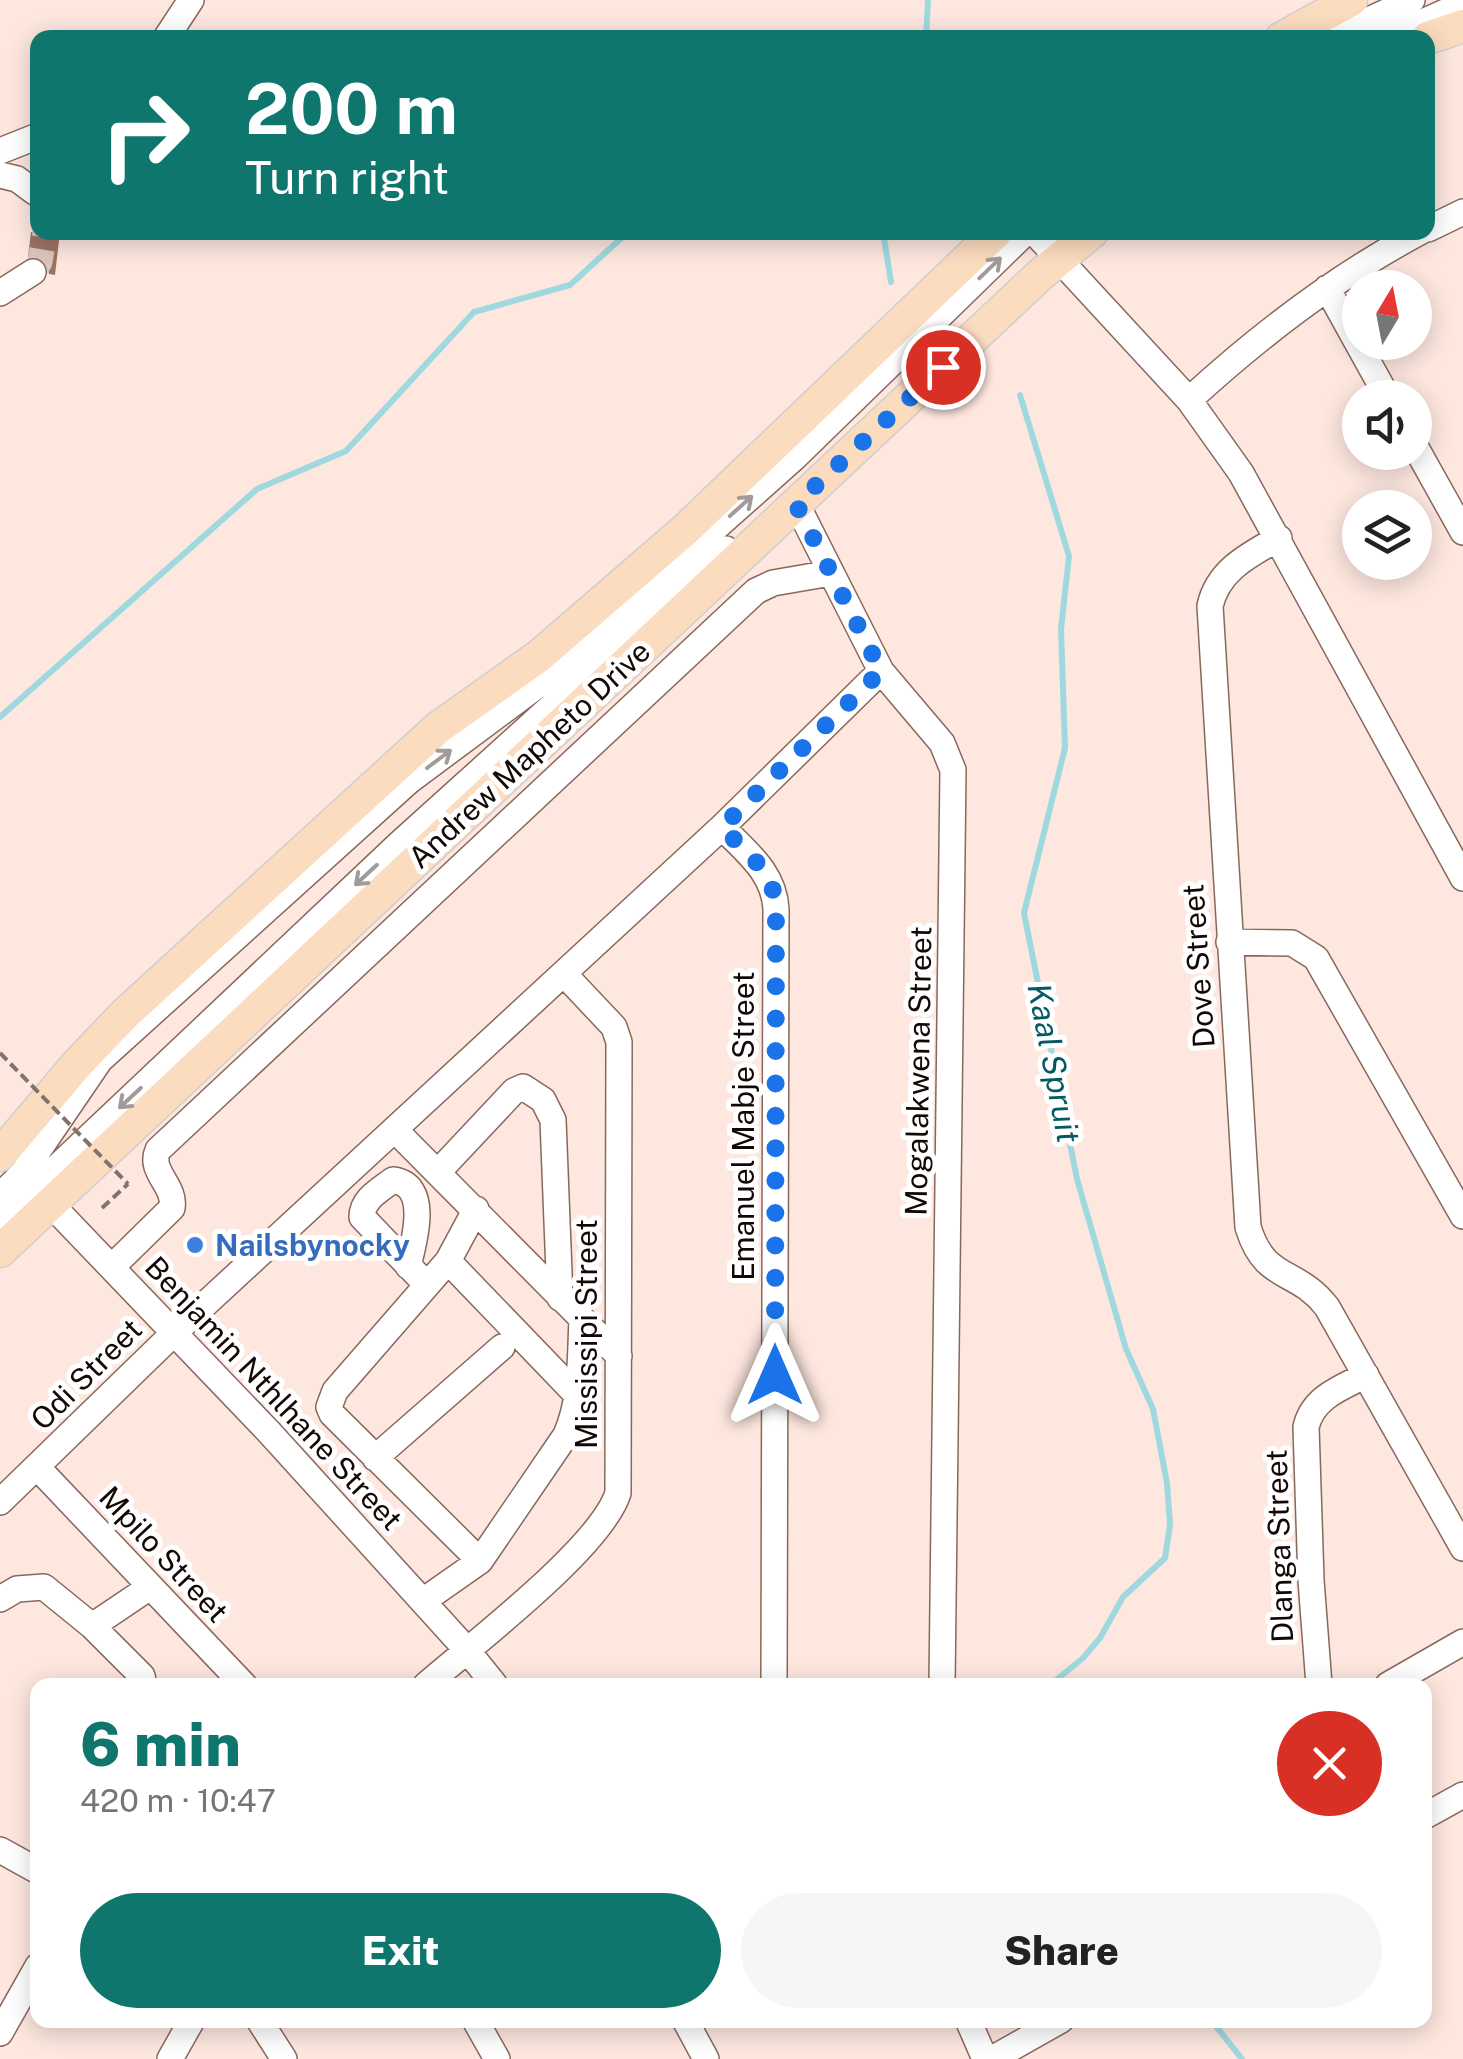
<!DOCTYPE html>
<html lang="en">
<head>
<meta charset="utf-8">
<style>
	body { margin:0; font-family:"Public Sans",sans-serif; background:#f6f6f6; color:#222; height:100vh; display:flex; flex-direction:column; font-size:38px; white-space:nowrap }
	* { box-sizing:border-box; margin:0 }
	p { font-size:32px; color:#767676 }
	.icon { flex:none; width:55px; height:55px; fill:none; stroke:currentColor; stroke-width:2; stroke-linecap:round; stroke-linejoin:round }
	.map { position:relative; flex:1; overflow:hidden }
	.drawer { position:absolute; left:30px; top:1678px; width:1402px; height:350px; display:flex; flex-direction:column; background:#fff; border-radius:20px; box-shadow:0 5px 25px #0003 }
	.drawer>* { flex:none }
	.guide { position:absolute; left:30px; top:30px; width:1405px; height:210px; border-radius:20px; box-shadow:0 5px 25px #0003; background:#0f766e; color:#fff; overflow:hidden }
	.needle { width:65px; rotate:10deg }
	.tools { position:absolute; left:1342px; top:270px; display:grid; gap:20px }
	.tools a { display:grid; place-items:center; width:90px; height:90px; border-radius:50%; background:#fff; box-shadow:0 5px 25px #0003; font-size:50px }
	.pin { position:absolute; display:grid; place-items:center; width:85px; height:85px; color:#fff; margin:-42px; border:5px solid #fff; border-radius:50%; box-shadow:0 2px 10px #0007 }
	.me { position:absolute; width:110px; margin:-55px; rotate:0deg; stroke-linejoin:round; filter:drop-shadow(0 0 8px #0008) }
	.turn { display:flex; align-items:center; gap:35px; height:210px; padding:0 50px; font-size:45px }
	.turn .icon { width:130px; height:130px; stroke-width:2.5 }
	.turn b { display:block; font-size:70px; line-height:85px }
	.round { display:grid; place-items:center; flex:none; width:105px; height:105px; border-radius:52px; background:#f6f6f6 }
	.summary { display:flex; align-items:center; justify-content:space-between; height:170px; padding:0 50px }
	h1 { font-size:60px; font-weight:800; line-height:75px; color:#0f766e }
	.button { display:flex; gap:20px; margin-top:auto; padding:20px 50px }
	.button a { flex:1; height:115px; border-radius:60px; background:#0f766e; color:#fff; font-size:40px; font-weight:800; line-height:115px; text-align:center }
	.button a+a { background:#f6f6f6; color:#222 }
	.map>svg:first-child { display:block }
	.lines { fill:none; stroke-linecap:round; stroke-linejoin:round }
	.stream { stroke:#9fd9df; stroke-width:6 }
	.building { fill:#9d7362 }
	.minor-tunnel { stroke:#dac6be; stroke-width:25; stroke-dasharray:25 12; stroke-linecap:butt }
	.minor-casing { stroke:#88685c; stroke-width:28 }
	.major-casing { stroke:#d0cecd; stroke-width:35 }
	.path { stroke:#82716c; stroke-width:4; stroke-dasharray:10 5; stroke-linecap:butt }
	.minor { stroke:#fff; stroke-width:25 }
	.major { stroke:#fcdcbf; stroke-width:32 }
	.path-bridge { stroke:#82716c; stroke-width:4; stroke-dasharray:10 5; stroke-linecap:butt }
	.oneway { stroke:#a19c9b }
	.route { stroke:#1a73e8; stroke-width:18; stroke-dasharray:0 32.4 }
	.shop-dot { fill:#3f7fe0; stroke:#fff; stroke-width:4 }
	.labels { text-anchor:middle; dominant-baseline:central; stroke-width:10; stroke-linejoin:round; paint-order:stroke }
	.street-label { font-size:30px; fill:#130805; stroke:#fff }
	.shop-label { font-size:30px; font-weight:bold; fill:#366cbe; stroke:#fff; text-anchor:start }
	.water-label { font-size:32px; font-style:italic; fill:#035a61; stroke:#fff }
</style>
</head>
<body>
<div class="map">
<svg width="1463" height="2059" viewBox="0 0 1463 2059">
	<rect width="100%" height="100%" fill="#fde7df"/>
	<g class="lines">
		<path class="stream" d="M926 38 928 0
			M883 232 891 282
			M1020 395 1069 556 1061 629 1065 748 1024 913 1077 1179 1126 1349 1153 1409 1167 1483 1170 1525 1165 1558 1123 1597 1100 1638 1083 1658 1050 1685
			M0 717 257 489 346 451 474 312 570 285 628 232
			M1211 2020 1242 2059"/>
	</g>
	<path class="building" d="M31 232H60L55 275 49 274 47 264 41 258 28 257Z"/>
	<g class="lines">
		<path class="minor-tunnel" d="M33 272 40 262 45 232"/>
		<defs>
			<path id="minor" d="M166 38 191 0
				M1330 38 1412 0
				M1387 38 1463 4
				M0 151 38 136
				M0 175 17 179 36 193
				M1428 229 1463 212
				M1034 232 1189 400 1241 473 1463 878
				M1327 288 1388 398
				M0 293 33 272
				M1189 400C1260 335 1335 277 1420 232
				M1415 446 1463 532
				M796 503 881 671 942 743 953 770 942 1685
				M1279 538C1249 555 1218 570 1210 606L1248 1227C1265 1283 1296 1267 1327 1307L1463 1548
				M722 827C746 852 774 872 776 909L774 1685
				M1229 942 1292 943 1316 958 1463 1216
				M395 1130 619 1356
				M438 1172 514 1091 523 1087 543 1100 553 1120 560 1298
				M41 1194 269 1432 466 1649 495 1685
				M0 1196 23 1173 100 1060 409 781 542 682 794 458 1026 232
				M476 1209 448 1261 335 1391 329 1407 332 1414 480 1561
				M0 1221 399 844 726 549
				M448 1261 578 1396
				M408 1266C414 1242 431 1185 393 1180 380 1190 362 1199 362 1217L427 1285
				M112 1267 172 1208C176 1185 148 1172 158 1150L756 591 773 583 831 573
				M375 1458 502 1347
				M37 1467 244 1685
				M0 1502 174 1333 722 827 881 671
				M0 1599 17 1589 44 1587 92 1626
				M423 1601 480 1561 566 1435C582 1398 580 1358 582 1319
				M144 1685 142 1676 92 1626 150 1587
				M426 1685C473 1644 601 1547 618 1493L619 1042 614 1027 565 975
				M1319 1685 1311 1580 1306 1427C1313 1397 1341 1388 1366 1375
				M1388 1685 1463 1642
				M1425 1816 1463 1795
				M0 1850 38 1871
				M259 2020 284 2059
				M475 2020 497 2059
				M685 2020 706 2059
				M968 2020 985 2059
				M0 2033 38 1966
				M170 2059 192 2020
				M992 2059 1061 2020"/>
			<path id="major" d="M1282 38 1351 0
				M1428 38 1463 26
				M0 1155 78 1063 126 1013 439 727 539 656 685 530 996 232
				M0 1251 1040 275 1092 232"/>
		</defs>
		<use href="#minor" class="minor-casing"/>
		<use href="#major" class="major-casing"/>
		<path class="path" d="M102 1208 128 1184"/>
		<use href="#minor" class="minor"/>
		<use href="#major" class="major"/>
		<path class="path-bridge" d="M0 1053 128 1184"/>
	</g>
	<defs><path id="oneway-shaft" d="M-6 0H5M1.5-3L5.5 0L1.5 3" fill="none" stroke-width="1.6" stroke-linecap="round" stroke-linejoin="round" transform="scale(2.5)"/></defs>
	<g class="oneway">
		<use href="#oneway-shaft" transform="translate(990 268) rotate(-44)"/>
		<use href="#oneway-shaft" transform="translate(741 506) rotate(-42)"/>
		<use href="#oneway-shaft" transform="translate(439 759) rotate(-37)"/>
		<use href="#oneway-shaft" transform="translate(366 875) rotate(137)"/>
		<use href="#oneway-shaft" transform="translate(130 1098) rotate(137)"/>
	</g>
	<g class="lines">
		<path class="route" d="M775 1375 776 897 764 870 722 827 881 671 796 504 943 367"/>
	</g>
	<circle class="shop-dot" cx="195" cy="1245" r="10"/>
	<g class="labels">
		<g class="street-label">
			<text transform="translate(529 754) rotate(-43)">Andrew Mapheto Drive</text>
			<text transform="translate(1198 966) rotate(-94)">Dove Street</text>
			<text transform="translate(918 1071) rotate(-89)">Mogalakwena Street</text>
			<text transform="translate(743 1126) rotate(-90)">Emanuel Mabje Street</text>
			<text transform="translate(586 1334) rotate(-90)">Mississipi Street</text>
			<text transform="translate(86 1374) rotate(-45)">Odi Street</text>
			<text transform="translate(274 1393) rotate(47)">Benjamin Nthlhane Street</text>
			<text transform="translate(1279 1546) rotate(-92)">Dlanga Street</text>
			<text transform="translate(164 1554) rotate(47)">Mpilo Street</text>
		</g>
		<g class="shop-label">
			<text x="215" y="1245">Nailsbynocky</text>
		</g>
		<g class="water-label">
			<text transform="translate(1054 1063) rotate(79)">Kaal Spruit</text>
		</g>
	</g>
</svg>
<div class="tools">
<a><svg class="needle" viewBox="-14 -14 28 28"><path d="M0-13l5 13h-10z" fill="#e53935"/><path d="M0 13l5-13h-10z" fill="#767676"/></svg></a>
<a><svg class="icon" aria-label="sound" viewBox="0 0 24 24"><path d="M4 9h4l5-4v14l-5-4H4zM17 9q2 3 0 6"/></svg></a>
<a><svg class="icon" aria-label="layers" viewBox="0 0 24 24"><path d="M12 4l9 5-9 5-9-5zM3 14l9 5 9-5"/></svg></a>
</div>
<div class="pin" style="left:943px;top:367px;background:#d93025"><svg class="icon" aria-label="arrive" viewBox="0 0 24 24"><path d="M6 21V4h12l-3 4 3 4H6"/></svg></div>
<svg class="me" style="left:775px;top:1375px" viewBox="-20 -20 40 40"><path d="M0-17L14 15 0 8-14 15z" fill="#1a73e8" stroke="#fff" stroke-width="4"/></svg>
<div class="guide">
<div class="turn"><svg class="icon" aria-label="right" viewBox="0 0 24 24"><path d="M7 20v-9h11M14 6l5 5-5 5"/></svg><div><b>200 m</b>Turn right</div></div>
</div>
<section class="drawer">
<div class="summary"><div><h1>6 min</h1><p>420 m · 10:47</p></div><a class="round" style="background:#d93025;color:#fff"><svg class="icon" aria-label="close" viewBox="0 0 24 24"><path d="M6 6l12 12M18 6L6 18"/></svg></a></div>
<div class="button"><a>Exit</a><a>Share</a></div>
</section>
</div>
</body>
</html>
